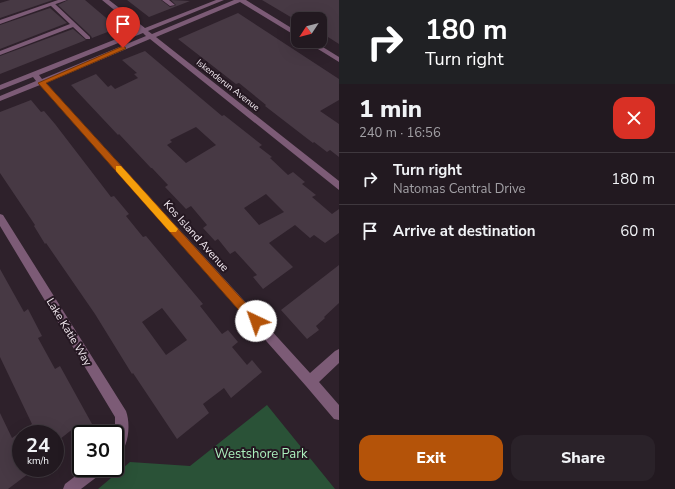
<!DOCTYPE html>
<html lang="en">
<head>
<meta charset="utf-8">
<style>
	body { margin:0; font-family:"Nunito Sans",sans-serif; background:#2a2229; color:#f1f3f6; height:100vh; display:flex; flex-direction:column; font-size:15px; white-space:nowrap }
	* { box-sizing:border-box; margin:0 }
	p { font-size:13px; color:#a2a0a5 }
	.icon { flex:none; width:22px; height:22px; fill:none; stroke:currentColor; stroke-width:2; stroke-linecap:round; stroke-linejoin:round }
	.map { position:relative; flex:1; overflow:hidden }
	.side { display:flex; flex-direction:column; background:#221920; width:336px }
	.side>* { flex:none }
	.hud { background:#202124; color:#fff; overflow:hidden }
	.needle { width:26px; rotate:234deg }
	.tools { position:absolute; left:291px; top:12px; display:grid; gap:8px }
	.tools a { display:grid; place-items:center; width:36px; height:36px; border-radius:8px; background:#221920; box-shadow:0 4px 16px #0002,0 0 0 1px #3f383e; font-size:20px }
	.speed { position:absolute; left:12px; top:425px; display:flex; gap:8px; font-size:20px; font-weight:700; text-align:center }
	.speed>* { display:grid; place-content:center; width:52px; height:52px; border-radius:50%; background:#221920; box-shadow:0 4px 16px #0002,0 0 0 1px #3f383e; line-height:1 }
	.speed small { font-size:10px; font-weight:400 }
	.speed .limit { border:2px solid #111; border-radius:6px; background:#fff; color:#111 }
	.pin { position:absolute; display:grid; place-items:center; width:34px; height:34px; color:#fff; margin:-41px -17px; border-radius:50% 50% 50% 0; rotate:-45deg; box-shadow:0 0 4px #0007 }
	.pin .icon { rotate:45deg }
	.me { position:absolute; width:44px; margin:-22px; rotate:318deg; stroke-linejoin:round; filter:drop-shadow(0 0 3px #0008) }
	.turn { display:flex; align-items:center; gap:14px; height:84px; padding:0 20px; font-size:18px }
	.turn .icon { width:52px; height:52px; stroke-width:2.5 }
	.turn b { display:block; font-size:28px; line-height:34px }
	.round { display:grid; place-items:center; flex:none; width:42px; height:42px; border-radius:12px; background:#2a2229 }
	.headline { display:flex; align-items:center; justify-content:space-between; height:68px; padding:0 20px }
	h1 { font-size:24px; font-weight:800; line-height:30px }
	.cta { display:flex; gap:8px; margin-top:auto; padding:8px 20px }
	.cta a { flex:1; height:46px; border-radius:12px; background:#b45309; color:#fff; font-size:16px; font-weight:800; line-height:46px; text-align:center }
	.cta a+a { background:#2a2229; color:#f1f3f6 }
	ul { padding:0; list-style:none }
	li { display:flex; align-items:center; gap:12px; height:52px; padding:0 20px; border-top:1px solid #3f383e }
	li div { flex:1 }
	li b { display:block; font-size:15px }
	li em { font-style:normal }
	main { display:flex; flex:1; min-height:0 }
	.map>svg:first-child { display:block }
	.green { fill:#2a5237 }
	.building { fill:#473944; fill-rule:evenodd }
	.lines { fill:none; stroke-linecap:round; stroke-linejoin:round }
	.service { fill:#7c5b76; fill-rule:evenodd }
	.minor { fill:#7c5b76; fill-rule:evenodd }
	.route { fill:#b45309; stroke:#753606 }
	.slow { fill:#f59e0b }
	.labels { text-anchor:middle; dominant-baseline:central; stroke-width:4; stroke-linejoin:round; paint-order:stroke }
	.far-street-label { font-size:9px; fill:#f6edf4; stroke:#241721 }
	.street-label { font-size:11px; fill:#f6edf4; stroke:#241721 }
	.near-park-label { font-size:13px; fill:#abf0bd; stroke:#241721 }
</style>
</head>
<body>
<main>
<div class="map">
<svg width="339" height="489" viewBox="0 0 339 489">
	<rect width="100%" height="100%" fill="#2e212b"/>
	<path class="green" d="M267 405 335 489H98L130 462 190 466Z"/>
	<path class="building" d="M10 0H53L0 18V3Z
		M68 0H85L118 28 92 38 91 36 58 5Z
		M127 0H161L170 7 176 5 171 0 190 1 149 17Z
		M262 0H339V44L328 37 320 41V19H298V20L294 19Z
		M50 8 67 23 0 49V25Z
		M238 13 339 79V100L320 111 339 124V157L330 150 327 152 314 142 313 143 265 106 266 105 239 83 236 84 178 39Z
		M73 29 86 40 0 74V56Z
		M145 51 222 116 224 115 262 145 259 147 272 157 270 158 288 175 293 172 305 182 302 184 316 195 312 197 332 214 339 209V233L325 243 314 235 310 238 295 225 269 243 293 267 263 289 253 277 257 275 235 251 230 254 218 239 215 241 203 228 207 225 191 206 186 209 165 187 168 185 152 168H151L119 134 118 135 71 85 96 74 108 87 111 85 115 89 138 78 134 74 137 73 122 60ZM196 127 216 145 186 163 167 145 172 142 170 140ZM266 194 284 212 259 225 244 208Z
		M31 100 41 112 44 111 55 124 111 197 114 196 129 214 126 216 143 237 146 236 203 304 200 306 222 334 228 330 238 342 232 347 247 365 252 360 262 372 231 398 224 388 203 404 209 413 177 439 133 373 132 374 95 314 46 243 45 244 34 226 35 225 0 173V112ZM162 308 187 340 166 355 142 322Z
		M339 265V303L324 317 325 318 316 326 319 330 307 339 281 310Z
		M0 269 24 312 28 309 42 336 38 338 55 369 60 366 92 424 78 435 74 428 55 443V434H21V468H36L8 489H0V413L12 438 32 424 0 357Z"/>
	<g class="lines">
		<path class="service" d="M162 0H169L175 5 170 6Z
			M50 3H54L90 37V39H86L73 27 0 55V51L70 24 50 5Z"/>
		<path class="minor" d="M58 0H67L0 24V20Z
			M102 0H109L145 28 216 0H224L148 31 152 34 234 0H246L298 32V37L296 36 240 2 156 37 339 181V190L150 39 46 83 310 373 335 351 339 349V363L319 382 339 405V420L334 419 306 386 40 85 0 101V96L36 81 33 77 0 90V85L139 30ZM143 33 146 36 42 79 39 75Z
			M305 41H313L339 57V62Z
			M0 214 3 215 126 411C131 424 129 451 115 457V417L0 226Z
			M86 468H104L102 473 81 489H63L65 484Z"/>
	</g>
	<path class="route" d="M123 46 126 48 125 49 46 83 259 318 261 321 259 325 256 326 252 325 38 83Z"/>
	<path class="slow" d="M116 166H121L176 227 178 229 176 232H170L116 171Z"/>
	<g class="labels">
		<g class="far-street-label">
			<text transform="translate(228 85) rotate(38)">Iskenderun Avenue</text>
		</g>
		<g class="street-label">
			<text transform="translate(196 236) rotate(48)">Kos Island Avenue</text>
			<text transform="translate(69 332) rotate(59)">Lake Katie Way</text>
		</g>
		<g class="near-park-label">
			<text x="261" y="454">Westshore Park</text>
		</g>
	</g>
</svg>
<div class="tools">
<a><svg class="needle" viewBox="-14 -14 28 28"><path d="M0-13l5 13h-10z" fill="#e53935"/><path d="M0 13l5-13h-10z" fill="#a2a0a5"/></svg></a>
</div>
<div class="speed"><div>24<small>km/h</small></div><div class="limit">30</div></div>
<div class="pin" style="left:123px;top:48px;background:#d93025"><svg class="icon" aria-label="arrive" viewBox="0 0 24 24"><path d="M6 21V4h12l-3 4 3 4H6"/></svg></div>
<svg class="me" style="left:256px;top:321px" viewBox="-20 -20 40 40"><circle r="19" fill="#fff"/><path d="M0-13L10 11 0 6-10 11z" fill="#b45309"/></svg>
</div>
<section class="side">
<div class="hud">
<div class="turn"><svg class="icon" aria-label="right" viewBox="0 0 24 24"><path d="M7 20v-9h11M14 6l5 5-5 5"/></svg><div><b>180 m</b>Turn right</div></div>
</div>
<div class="headline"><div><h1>1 min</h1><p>240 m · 16:56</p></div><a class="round" style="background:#d93025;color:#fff"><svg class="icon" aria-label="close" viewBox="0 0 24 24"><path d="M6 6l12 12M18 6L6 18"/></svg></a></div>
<ul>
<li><svg class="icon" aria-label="right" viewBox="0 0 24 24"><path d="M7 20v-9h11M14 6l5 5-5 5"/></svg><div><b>Turn right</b><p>Natomas Central Drive</p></div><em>180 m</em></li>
<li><svg class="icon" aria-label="arrive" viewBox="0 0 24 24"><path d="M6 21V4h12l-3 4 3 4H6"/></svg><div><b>Arrive at destination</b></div><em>60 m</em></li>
</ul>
<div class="cta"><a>Exit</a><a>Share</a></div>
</section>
</main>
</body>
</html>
